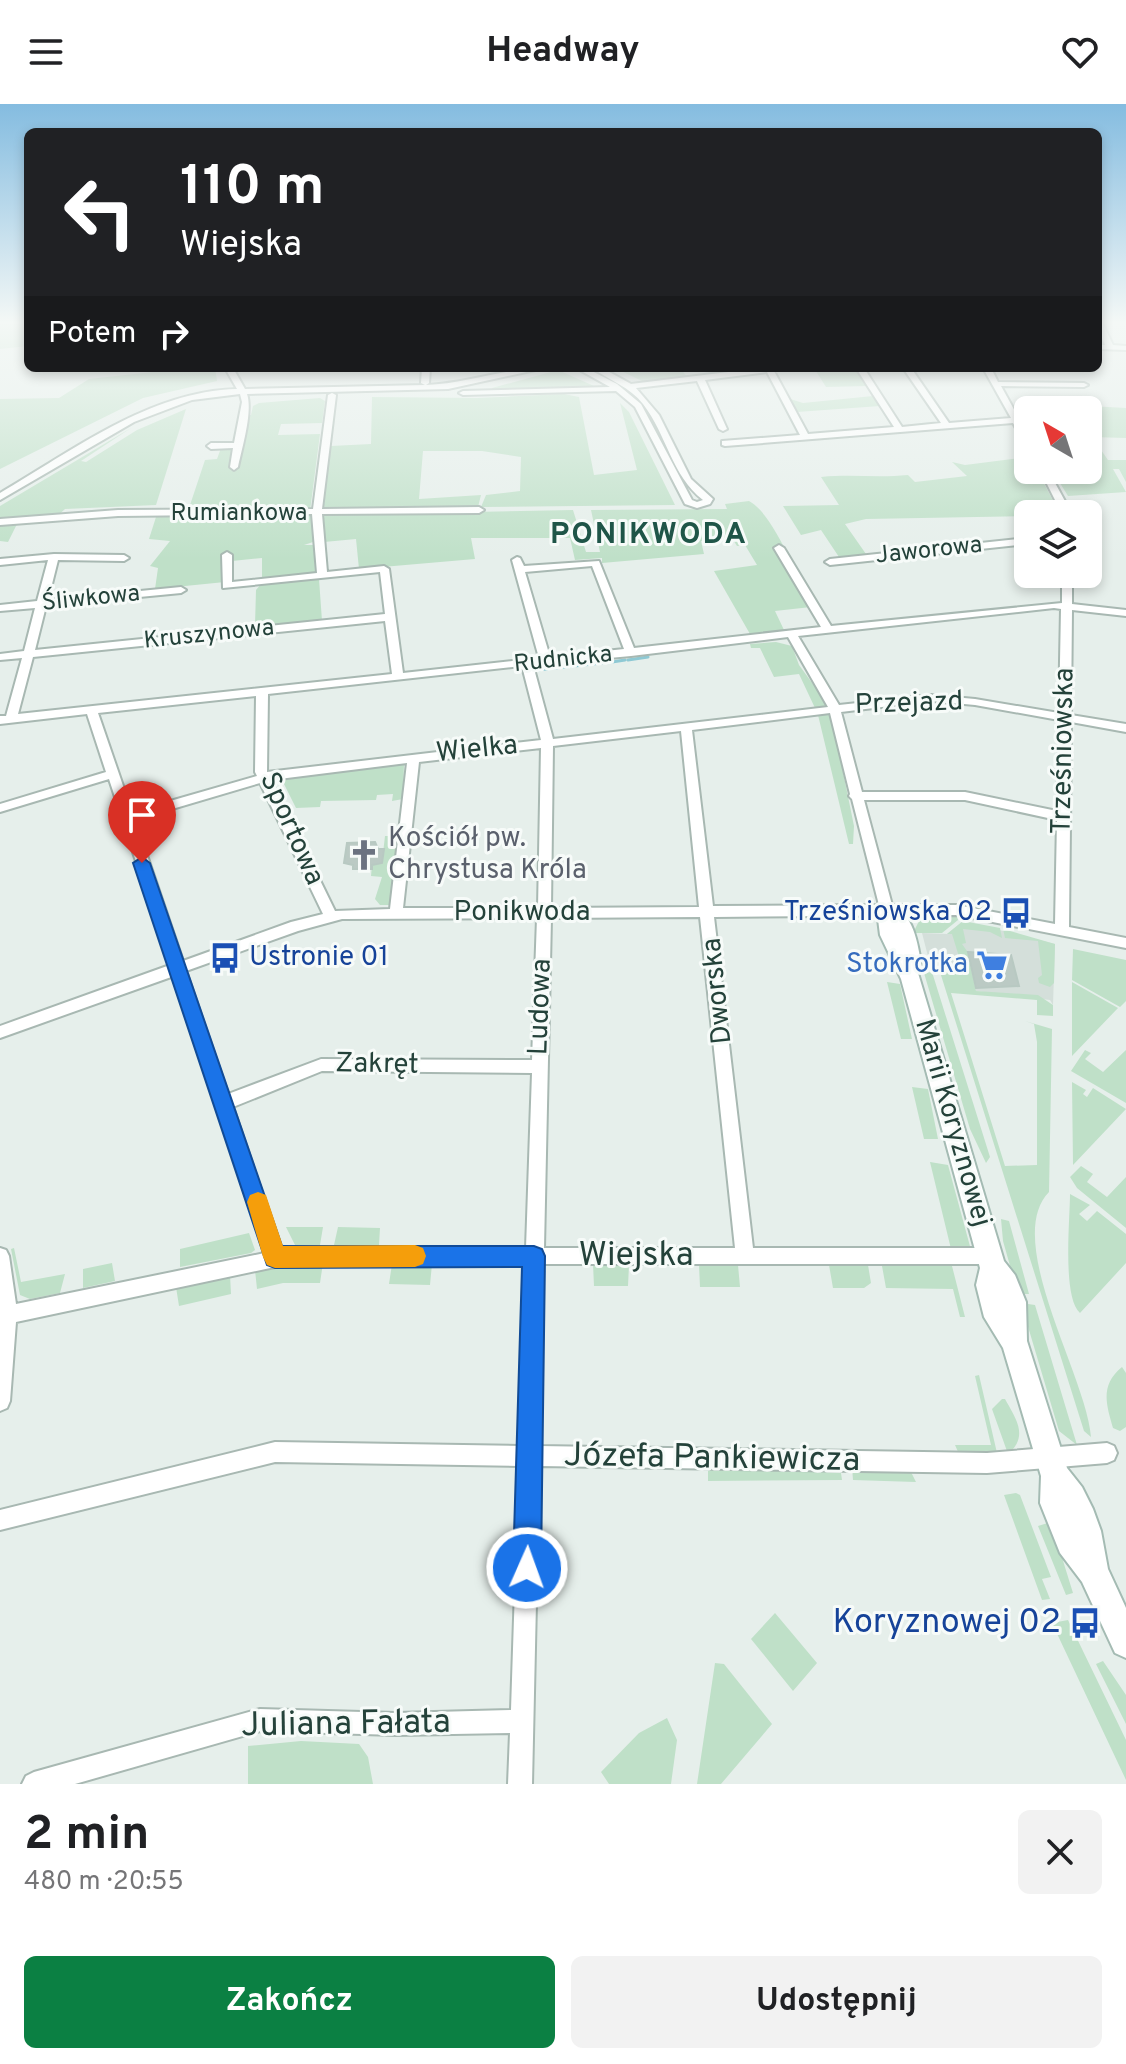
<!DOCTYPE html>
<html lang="pl">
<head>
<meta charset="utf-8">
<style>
	body { margin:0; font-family:Overpass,sans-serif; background:#f2f2f2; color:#202124; height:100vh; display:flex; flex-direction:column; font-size:30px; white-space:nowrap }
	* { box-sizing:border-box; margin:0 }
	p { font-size:26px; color:#757577 }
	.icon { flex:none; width:44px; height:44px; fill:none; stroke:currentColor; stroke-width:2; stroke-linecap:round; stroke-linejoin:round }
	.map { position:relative; height:1680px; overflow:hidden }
	.side { display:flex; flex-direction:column; background:#fff; flex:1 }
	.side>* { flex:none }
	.top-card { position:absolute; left:24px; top:24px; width:1078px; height:244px; border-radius:12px; box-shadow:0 4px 12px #0003; background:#202124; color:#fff; overflow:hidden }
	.needle { width:52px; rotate:321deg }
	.tools { position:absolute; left:1014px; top:292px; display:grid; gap:16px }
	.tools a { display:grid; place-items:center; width:88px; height:88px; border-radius:12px; background:#fff; box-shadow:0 4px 12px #0003; font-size:40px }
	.pin { position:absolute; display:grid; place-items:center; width:68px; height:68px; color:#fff; margin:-82px -34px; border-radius:50% 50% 50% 0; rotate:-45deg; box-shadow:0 0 8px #0007 }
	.pin .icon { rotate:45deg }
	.me { position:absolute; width:88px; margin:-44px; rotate:2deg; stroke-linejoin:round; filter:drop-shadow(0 0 6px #0008) }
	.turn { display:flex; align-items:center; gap:28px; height:168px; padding:0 24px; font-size:36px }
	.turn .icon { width:104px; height:104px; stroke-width:2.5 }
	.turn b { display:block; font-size:56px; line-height:68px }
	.then { display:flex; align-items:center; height:76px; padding:0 24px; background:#0003; gap:16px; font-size:30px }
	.round { display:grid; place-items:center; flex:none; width:84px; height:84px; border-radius:12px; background:#f2f2f2 }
	.headline { display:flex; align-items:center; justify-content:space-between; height:136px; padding:0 24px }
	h1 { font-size:48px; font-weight:700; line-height:60px }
	.primary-button { display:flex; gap:16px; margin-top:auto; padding:16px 24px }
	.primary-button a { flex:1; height:92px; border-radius:12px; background:#0b8043; color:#fff; font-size:32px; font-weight:700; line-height:92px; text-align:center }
	.primary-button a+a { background:#f2f2f2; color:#202124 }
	header { display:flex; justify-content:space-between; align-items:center; height:104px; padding:0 24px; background:#fff; font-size:36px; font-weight:700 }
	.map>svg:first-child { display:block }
	.built { fill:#d4dfda }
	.green { fill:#bfe0c8 }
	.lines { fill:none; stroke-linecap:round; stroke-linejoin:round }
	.stream { stroke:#8ec9d4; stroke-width:3 }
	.building { fill:#bbcac4; stroke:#b8c9c2; stroke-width:2 }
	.street-casing { stroke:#a8b8b2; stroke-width:4 }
	.secondary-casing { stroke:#a4bbb3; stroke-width:4 }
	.street { fill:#fff; fill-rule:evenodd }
	.secondary { fill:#fff; fill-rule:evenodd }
	.route { fill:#1a73e8; stroke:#114b97; stroke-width:2 }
	.slow { fill:#f59e0b }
	.labels { text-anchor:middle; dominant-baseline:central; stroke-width:6; stroke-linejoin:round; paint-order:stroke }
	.far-street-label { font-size:24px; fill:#24423a; stroke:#f7fbf9 }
	.street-label { font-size:28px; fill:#24423a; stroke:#f7fbf9 }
	.worship-label { font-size:28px; fill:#5b616d; stroke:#f7fbf9; text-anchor:start }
	.transit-label { font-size:28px; fill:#164399; stroke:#f7fbf9; text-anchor:end }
	.shop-label { font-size:28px; fill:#366cbe; stroke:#f7fbf9; text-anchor:end }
	.far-district-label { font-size:30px; font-weight:bold; letter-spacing:2px; fill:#1f5548; stroke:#f7fbf9 }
	.near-street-label { font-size:34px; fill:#24423a; stroke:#f7fbf9 }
	.near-transit-label { font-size:34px; fill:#164399; stroke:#f7fbf9; text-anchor:end }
</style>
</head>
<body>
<header><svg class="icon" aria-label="menu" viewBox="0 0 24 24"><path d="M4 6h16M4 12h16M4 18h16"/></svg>Headway<svg class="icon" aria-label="heart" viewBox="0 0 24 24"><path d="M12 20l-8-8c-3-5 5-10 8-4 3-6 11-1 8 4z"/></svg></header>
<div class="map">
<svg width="1126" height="1680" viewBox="0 0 1126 1680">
	<rect width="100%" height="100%" fill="#e6efeb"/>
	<path class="built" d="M963 817 1055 840 1053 901 1050 896 976 887 971 870 932 868 922 829 947 830Z"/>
	<path class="green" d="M0 220H28V242L0 245Z
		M189 264H215L217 277 143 294 0 365V295L59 294 89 275Z
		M615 264H680L688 274 644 278Z
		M814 264H856L866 282 826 283Z
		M558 266 594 282 492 286V284Z
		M564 290 579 293 594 371 637 366 620 299 629 308 675 401 481 403 486 391 520 387 521 353 482 347H423L419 395 481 391 478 403 323 406 331 342 371 340 372 293 477 294Z
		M873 292 880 302 797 308 787 294 803 299Z
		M320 294 325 297 322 319 281 320 278 331 320 330 310 407 189 404 205 356 217 355 221 344 234 343 240 311H251L253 302 259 299Z
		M1071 301 1126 304V334L1092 333 1108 356H1126V378L1119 365H1113L1126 388 1068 392 1052 366H1088V332H1091L1088 306H1074Z
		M186 305 156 401 65 405 54 415 18 418 8 438 0 437V402L131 324 81 357 86 358 137 326Z
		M1028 353V366H1037L1059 408 1028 412 866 415 845 420 866 450 839 453 821 426 801 431 783 402 839 401 821 373C851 370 878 374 908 371L915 378 967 372 952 358 965 361Z
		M749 397C774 410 799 476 811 503L775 507 784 526 750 530 714 467 757 461 745 441 737 442 732 434 701 437 704 450 602 459V454L575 456 570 434H471L475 455 359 465 356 435 324 438 323 411 573 406 586 448H600L591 406 727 405 725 400Z
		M312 411 313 438 304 441H314L315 469 262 477V454L232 457 231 449 221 451 225 478 155 485 158 464 150 462 170 437 149 435 156 413Z
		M319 475 322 517 251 524 255 521 256 486 261 480Z
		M776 538 792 542 799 561 829 602 815 604 799 570 774 573 760 544H751L750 540Z
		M831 609 854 722 853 740H849L818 611 792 613Z
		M404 660 403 695 392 697 393 690 377 691 376 696 321 697 320 703 296 704 282 676Z
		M385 732H398L390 801H380L375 795 382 773 371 772 372 761 382 758Z
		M940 811 957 812 958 816 942 829H913L920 815Z
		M963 817 1000 824 1002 834 990 828 963 825 966 839 962 840 967 847 976 887 1038 891 1053 901V912L1037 911V896L951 889 1005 1062 1037 1061V938L1034 920 1025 917 1052 925 1049 1088C1002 1136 1087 1273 1091 1333L1084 1327 940 868 964 869 952 830H947Z
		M1003 825 1055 840 1054 879 1050 883 1039 879 1038 874 1042 871 1038 837 1005 834Z
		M1073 845 1126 856V897L1120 903 1072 876Z
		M932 868 990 1053 986 1059 970 1025 924 869Z
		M887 878 900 880 912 935H901Z
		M1072 878 1118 904 1072 952Z
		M1085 946 1091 949 1085 955 1103 968 1126 946V999L1071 967Z
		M1072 978 1086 986 1083 990 1087 993 1093 984 1126 1005 1073 1061Z
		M912 983 928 985 938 1035H924Z
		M930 1058 948 1061 971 1146 951 1145Z
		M1081 1062 1093 1070 1087 1078 1107 1093 1126 1073V1124L1077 1084 1070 1073Z
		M1070 1090 1090 1101 1079 1110 1087 1117 1097 1107 1126 1130V1159L1080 1209C1062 1193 1070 1115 1070 1090Z
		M1001 1115 1009 1117 1029 1190H1018L1003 1137Z
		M286 1123H323L320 1141H295Z
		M338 1123 380 1124 379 1141H334Z
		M249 1129 255 1146 251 1149 180 1163V1145Z
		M14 1144 21 1178 65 1170 60 1189 30 1195 20 1191 11 1145Z
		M112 1159 115 1177 83 1184V1165Z
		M323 1159 320 1179H283L257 1185 255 1166 287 1160Z
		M392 1160H432L430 1181 389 1180Z
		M593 1160 629 1161 628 1182H594Z
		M699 1161H738L740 1183H700Z
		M829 1161H868L871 1179 864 1184H833Z
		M882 1162H952L965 1213H960L953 1185 886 1184Z
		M230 1171 231 1190 179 1202 176 1183Z
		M1021 1199 1035 1201 1077 1341 1059 1327Z
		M1122 1263 1126 1269V1323L1120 1327 1113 1324C1106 1300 1100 1281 1122 1263Z
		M979 1271 997 1349 959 1350 955 1341H991L975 1272Z
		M1002 1295H1005C1016 1315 1029 1332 1008 1350L992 1305Z
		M840 1362 842 1376 708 1377V1364Z
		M852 1363 909 1364 916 1378 853 1376Z
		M1016 1389 1020 1391 1051 1473 1042 1475 1050 1495 1042 1496 1004 1391Z
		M1051 1418 1073 1489 1066 1491 1038 1422Z
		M775 1509 817 1559 793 1587 751 1535Z
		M1068 1516 1126 1636V1676L1052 1519Z
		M1103 1557 1126 1591V1620L1096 1560Z
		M715 1559 724 1560 772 1620 721 1680H697Z
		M667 1614 677 1636 671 1680H609L601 1668 639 1629Z
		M301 1637 359 1640 368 1653 373 1680H248V1642Z"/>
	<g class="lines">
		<path class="stream" d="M628 556 648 553
			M612 558 625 556
			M537 566 602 559"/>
	</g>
	<path class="building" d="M375 738 378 745H384L382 759 372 761V765H353V761L344 759 347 739Z
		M968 848 1011 851 1019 882 976 884Z"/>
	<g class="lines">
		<defs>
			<path id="street" d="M1098 220H1103L1113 241 1126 242V246L1098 245V241H1105L1098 225Z
				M225 264H233L245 285 425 281 421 279 422 264H430L429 279 426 281C466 280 505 264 545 264L448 285 247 290C253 307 242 344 238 363L234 366 230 363 233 344 211 345 207 342 211 339H234L242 298 240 290 192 296 134 318 0 396V389C72 347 150 287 237 285Z
				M576 264H586L617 280 641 300 692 396 697 398 703 396C671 371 667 331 643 300 630 283 609 276 592 264H602L631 280 761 264H783L774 267 808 330 894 323 856 264H864L902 323 941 319 903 264H911L949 319 1011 314 983 264H991L998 278 1084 279 1088 281 1084 283 1001 282 1028 331V341L1024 338 1013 319 725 342 722 341V337L800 331 767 268 705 276 727 325 723 327 719 325 697 277 636 284 659 311 691 375 713 395 710 400 697 404 685 400 635 303 616 287 463 291 459 289 463 287 610 283Z
				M332 289 336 291 322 405 479 403 484 406 479 409 322 410 327 468 384 462 389 465 403 569 539 554 512 456 517 453 520 454 524 462 599 457 634 544 821 523 774 444 779 441 784 444 831 522 1062 499V470H1072V500L1126 506V512L1072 506 1071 611 1126 620V628L1071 618 1069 823 1126 834V844L957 811 714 813 753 1144H989L995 1146 998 1152 995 1158 989 1160H543L539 1342 987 1349 1107 1339 1114 1342 1117 1349 1114 1356 1107 1359 987 1369 539 1362 532 1680H508L510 1629 396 1631 260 1627 75 1680H22L26 1672 34 1668 260 1605 396 1609 511 1606 519 1362 275 1358 0 1426V1406L275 1338 520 1342 526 1160H289L16 1218 10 1297 7 1304 0 1307V1144L6 1146 9 1152 16 1200 265 1149 174 872 0 934V922L170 861 123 718 119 714 121 711 109 675 0 708V700L106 668 87 610 0 620V612H6L22 554 0 556V550L24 547 35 504 0 507V501L37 497 48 456 0 461V455L54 450 124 451 129 454 124 457 58 456 48 496 181 483 186 486 181 489 46 502 35 546 385 510 380 468 223 484 222 451 227 448 232 451V478L317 469 312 410 118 412 0 421V415L118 406 313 405 328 291ZM592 462 624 545 550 553 525 468ZM1054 504 1061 505 1059 609 975 595 931 591 839 601 798 532ZM385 517 392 570 18 610 33 553ZM788 533 828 603 553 635 533 561 631 552ZM522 562 541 636 267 668 268 590ZM256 592 255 668 257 672 132 708 98 609ZM931 597 975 601 1059 616 1057 707 965 688H862L841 608ZM830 609 850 690 849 692 852 695 879 801 713 802 692 626ZM681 627 699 803 551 804 553 642ZM541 644 538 804H403L419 658ZM407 659 390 805 335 807 271 676ZM260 679 323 810 291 818 183 857 135 716ZM864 696H965L1057 716 1055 820 957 801H892ZM700 813 735 1144H544L551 814ZM537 814 532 956 321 955 228 990 186 867 298 827 342 815ZM322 967 532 969 526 1144 281 1145 233 1003Z
				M1040 366H1048L1072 410H1062Z
				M1028 434V440L830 461 825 458 830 455Z"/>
			<path id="secondary" d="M887 800C915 808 917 839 922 863L918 869 1004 1157 1015 1171 1026 1198 1027 1237 1067 1364 1082 1383 1093 1405 1101 1427 1108 1465 1126 1504V1554L1115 1549 1082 1478 1060 1449 1040 1399 1041 1372 1003 1244 984 1213 976 1181 980 1164 901 875 880 831 877 807Z"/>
		</defs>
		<use href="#street" class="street-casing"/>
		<use href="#secondary" class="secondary-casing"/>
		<use href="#street" class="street"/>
		<use href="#secondary" class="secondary"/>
	</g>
	<linearGradient id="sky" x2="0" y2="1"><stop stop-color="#84bce0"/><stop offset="0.48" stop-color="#f4f8f6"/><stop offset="1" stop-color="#f4f8f6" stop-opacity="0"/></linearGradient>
	<rect width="1126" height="455" fill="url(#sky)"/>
	<path class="route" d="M142 753 150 759 282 1142H534L542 1145 545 1152 541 1464 537 1473 527 1477 517 1473 513 1464 522 1163 275 1164 267 1161 133 759Z"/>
	<path class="slow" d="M258 1088 266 1091 283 1142 415 1141 423 1144 426 1152 423 1160 415 1163 275 1164 267 1161 263 1153 247 1098 250 1091Z"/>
	<defs>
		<symbol id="church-bare" viewBox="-9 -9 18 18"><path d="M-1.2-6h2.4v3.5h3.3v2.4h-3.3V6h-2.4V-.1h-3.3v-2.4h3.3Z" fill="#6b7280" stroke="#f7fbf9" stroke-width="2.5" paint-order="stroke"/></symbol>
		<symbol id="bus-bare" viewBox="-9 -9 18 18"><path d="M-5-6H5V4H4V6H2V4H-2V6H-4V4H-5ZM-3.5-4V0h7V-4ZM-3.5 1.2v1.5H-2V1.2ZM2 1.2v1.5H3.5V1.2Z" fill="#1a4fb4" stroke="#f7fbf9" stroke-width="2.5" paint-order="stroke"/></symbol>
		<symbol id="supermarket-bare" viewBox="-9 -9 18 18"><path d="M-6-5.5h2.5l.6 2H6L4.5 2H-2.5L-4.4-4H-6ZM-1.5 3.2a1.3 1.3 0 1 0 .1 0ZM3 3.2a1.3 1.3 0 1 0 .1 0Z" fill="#3f7fe0" stroke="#f7fbf9" stroke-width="2.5" paint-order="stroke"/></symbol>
	</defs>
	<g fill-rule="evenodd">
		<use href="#church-bare" x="342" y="729" width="44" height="44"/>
		<use href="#bus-bare" x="994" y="787" width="44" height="44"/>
		<use href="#bus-bare" x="203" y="832" width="44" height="44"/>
		<use href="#supermarket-bare" x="970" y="839" width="44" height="44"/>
		<use href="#bus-bare" x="1063" y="1497" width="44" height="44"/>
	</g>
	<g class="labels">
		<g class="far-street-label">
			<text x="239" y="410">Rumiankowa</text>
			<text transform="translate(929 447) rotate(-6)">Jaworowa</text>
			<text transform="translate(91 495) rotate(-6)">Śliwkowa</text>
			<text transform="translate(209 531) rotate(-6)">Kruszynowa</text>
			<text transform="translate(563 556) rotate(-6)">Rudnicka</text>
		</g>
		<g class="street-label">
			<text transform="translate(909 600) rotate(-2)">Przejazd</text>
			<text transform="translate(477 646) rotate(-6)">Wielka</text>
			<text transform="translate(1064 647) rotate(-89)">Trześniowska</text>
			<text transform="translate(291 725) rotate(66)">Sportowa</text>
			<text x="522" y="809">Ponikwoda</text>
			<text transform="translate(718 887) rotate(-96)">Dworska</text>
			<text transform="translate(541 903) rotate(-88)">Ludowa</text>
			<text transform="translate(377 961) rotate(1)">Zakręt</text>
			<text transform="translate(952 1019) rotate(74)">Marii Koryznowej</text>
		</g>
		<g class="worship-label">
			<text x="388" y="735">Kościół pw.<tspan x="388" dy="32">Chrystusa Króla</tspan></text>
		</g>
		<g class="transit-label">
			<text x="992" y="809">Trześniowska 02</text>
			<text x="249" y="854" text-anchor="start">Ustronie 01</text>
		</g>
		<g class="shop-label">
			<text x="968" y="861">Stokrotka</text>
		</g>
		<g class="far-district-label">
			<text x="649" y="431">PONIKWODA</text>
		</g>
		<g class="near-street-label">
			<text x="636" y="1152">Wiejska</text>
			<text transform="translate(712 1355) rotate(1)">Józefa Pankiewicza</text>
			<text transform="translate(346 1621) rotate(-1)">Juliana Fałata</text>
		</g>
		<g class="near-transit-label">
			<text x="1061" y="1519">Koryznowej 02</text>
		</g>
	</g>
</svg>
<div class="tools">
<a><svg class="needle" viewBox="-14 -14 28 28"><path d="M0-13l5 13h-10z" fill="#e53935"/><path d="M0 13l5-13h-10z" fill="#757577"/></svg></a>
<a><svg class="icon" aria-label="layers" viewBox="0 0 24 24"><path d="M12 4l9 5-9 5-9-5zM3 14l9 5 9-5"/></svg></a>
</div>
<div class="pin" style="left:142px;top:759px;background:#d93025"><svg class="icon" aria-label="arrive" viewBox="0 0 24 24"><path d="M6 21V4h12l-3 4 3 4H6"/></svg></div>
<svg class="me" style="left:527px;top:1464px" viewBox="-20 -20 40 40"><circle r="17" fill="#1a73e8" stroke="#fff" stroke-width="3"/><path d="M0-11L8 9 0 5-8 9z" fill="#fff"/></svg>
<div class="top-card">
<div class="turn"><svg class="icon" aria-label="left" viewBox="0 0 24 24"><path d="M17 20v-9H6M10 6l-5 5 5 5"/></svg><div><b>110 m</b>Wiejska</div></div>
<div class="then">Potem<svg class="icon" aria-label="right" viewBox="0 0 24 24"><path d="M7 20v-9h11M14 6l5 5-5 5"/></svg></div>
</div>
</div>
<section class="side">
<div class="headline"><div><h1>2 min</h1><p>480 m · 20:55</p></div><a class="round"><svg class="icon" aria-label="close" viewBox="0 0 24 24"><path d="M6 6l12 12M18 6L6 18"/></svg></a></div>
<div class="primary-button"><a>Zakończ</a><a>Udostępnij</a></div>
</section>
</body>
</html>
